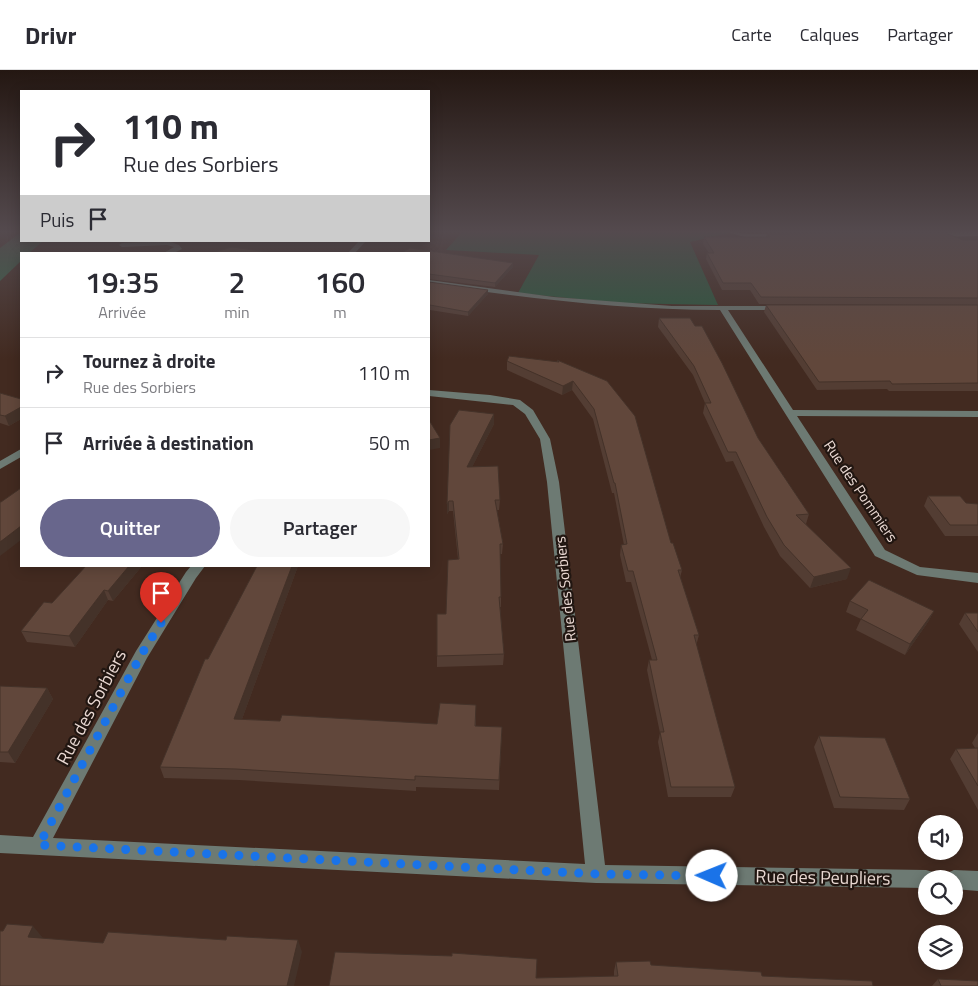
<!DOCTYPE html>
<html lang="fr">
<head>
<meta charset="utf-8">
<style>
	body { margin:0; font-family:"Titillium Web",sans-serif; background:#f7f7f7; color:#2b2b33; height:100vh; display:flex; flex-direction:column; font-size:19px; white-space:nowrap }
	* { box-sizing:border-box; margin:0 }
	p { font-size:16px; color:#7c7c81 }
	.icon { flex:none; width:28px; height:28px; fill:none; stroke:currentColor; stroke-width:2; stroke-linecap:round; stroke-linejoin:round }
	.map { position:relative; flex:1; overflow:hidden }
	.sheet { position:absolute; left:20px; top:182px; width:410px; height:315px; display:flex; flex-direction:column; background:#fff; border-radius:0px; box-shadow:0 2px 12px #0003 }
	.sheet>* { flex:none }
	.guide { position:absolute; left:20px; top:20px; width:410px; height:152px; border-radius:0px; box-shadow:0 2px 12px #0003; background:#fff; color:#2b2b33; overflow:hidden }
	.tools { position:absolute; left:918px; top:745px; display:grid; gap:10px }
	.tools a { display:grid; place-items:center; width:45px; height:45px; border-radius:50%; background:#fff; box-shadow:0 2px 12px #0003; font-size:25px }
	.pin { position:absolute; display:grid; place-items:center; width:42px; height:42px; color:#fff; margin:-51px -21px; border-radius:50% 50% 50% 0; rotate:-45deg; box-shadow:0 0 5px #0007 }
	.pin .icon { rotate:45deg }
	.me { position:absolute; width:55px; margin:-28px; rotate:271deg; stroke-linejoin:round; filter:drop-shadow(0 0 4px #0008) }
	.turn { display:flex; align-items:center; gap:18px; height:105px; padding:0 20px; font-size:22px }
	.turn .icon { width:65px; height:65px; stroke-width:2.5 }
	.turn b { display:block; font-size:35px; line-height:42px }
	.then { display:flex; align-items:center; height:48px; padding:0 20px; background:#0003; gap:10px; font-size:19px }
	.eta { display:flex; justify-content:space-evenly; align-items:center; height:85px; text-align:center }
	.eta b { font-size:30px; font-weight:600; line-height:35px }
	.primary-button { display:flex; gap:10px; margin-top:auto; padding:10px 20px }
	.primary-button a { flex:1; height:58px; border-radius:30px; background:#68668c; color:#fff; font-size:20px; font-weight:600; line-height:58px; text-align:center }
	.primary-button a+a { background:#f7f7f7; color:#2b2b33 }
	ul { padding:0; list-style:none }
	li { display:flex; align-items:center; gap:15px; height:70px; padding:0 20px; border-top:1px solid #e1e1e2 }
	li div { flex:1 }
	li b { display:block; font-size:19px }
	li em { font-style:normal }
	header { display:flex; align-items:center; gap:30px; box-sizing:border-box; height:70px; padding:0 25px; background:#fff; border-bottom:1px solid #e1e1e2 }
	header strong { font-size:24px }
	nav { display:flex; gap:28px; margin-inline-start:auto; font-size:18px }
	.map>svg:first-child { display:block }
	.green { fill:#26593c }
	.forest { fill:#32694a }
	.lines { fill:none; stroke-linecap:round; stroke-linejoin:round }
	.minor { fill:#6d7a73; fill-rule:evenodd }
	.wall { fill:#533d33 }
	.shaded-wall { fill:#443229 }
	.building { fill:#61473b; stroke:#443229 }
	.route { stroke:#1a73e8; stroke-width:9; stroke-dasharray:0 16.2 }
	.labels { text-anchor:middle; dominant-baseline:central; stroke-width:4.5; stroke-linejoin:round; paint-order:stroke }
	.street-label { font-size:15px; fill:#ead9d3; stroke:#211611 }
	.near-street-label { font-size:18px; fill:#ead9d3; stroke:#211611 }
</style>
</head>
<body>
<header>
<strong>Drivr</strong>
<nav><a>Carte</a><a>Calques</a><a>Partager</a></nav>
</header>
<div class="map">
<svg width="978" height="916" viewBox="0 0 978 916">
	<rect width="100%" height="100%" fill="#422a20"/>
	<path class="green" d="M463 161H725L729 163 690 172 718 235 617 233 518 223 539 185 446 180Z"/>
	<path class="forest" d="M21 162V171H43L28 184H21V191L0 211V178Z"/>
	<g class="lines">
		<path class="minor" d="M724 161 748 164H783L786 166 783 168H748Z
			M978 162V166L933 167 930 165 933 163Z
			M168 171 179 175 182 179 172 184H162L174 177 167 175 122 177 119 175 122 173Z
			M359 171H366L354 184H347Z
			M429 210 554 227 672 236H785V240H728L793 340 978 341V347L797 346 885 480 920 497 978 503V513L917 505 875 486 720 240C622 240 526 228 429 214Z
			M429 320 490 325 520 330 533 340 550 369 559 412 605 795 926 800 933 802 936 809H926V818L596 813 0 783V765L33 767 136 581 186 502 191 496H205L196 508 147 588 53 768 585 794 547 412 540 369 525 344 513 335 429 326Z
			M21 379V387L0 399V391Z
			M954 800 978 801V821L954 819V809H945L947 803Z"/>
	</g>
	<path class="wall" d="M758 161H852L759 162Z
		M767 164 978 170V235L759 234 750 220H722L706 189 707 183H709L703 174 704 167H766Z
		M429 184 513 193V197L495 217 429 209Z
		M429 212 488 224 468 246 430 240 429 241Z
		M766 235H978V321H889L887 319 817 320 764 242Z
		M659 248 758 368 809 444 806 454 847 509 810 518 780 486 764 457 733 391 726 392 703 343 705 333 693 305 658 257Z
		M557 290 607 311 682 500 680 508 699 565 696 576 735 717 731 727H668L658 672 660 663 647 600 649 590H652L631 512H626L620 485 621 475H624L614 423H612L593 349 572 320 562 325 507 300V291L557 292Z
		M0 323 21 329V349L9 356 0 353Z
		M494 344V354L472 397 500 430 499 440H497L503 474 502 484H500L501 527V537H500L504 584 503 595 437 597V586L458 489 453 441H449L447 444V434Z
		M928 426 966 433 978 434V466H945L924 436Z
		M142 496 113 531 108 530 75 577 27 572 21 561 52 533Z
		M257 496H298L242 649 280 651 437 654 476 645V656L502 657 499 720 416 717V721L239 710 164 708 160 697 208 589Z
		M850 531 934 541 928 552 905 585 856 560 861 549 846 542Z
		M965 543H978V582L959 554Z
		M0 616 47 618 53 629 15 693 0 692Z
		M978 663V740L950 689 956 679 975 678 972 673Z
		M819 666 910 729 904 740 834 738 814 677Z
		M616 892 651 895 762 906 536 908 614 906V901Z
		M938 909 978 916H932Z"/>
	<path class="shaded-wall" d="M513 193V197L495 217V213Z
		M488 220V224L468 246V242Z
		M573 311 572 320 562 325 563 316Z
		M21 337V349L9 356 5 346Z
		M494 344V354L467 407V397Z
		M440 368V378L429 380V370Z
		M449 431V441L447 444V434Z
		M21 456V470L0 486V472Z
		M129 496H142L113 531 108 521Z
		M292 496H298L238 660 234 649Z
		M851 498 847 509 810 518 814 507Z
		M104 520 108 530 75 577 69 566Z
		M934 541 928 552 905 585 910 574Z
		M47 618 53 629 15 693 8 682Z
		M33 856 43 868 28 867Z
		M298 870 302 882 294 916H287Z"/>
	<path class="building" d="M943 162 963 170H978V228L761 227 751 213H723L707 183H714L704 167H770L767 164Z
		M232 177 282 184H208Z
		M410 178 513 193 495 213 429 204V184H400Z
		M429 212 488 220 468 242 430 235 429 237Z
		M766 235H978V313L892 314 890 311 819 312Z
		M659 248H690L695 256H702L722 293 758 368 809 444 796 445 851 498 814 507 784 475 767 447 736 382H728L705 333H711L694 296Z
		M509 286 559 292 557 290 607 311 635 346 671 473H673L682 500H678L699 565H694L735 717H671L660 662H664L649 590H657L633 501H628L621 475 627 474 615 413H614L594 339 573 311 563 316 507 291Z
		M0 323 21 329V337L5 346 0 345Z
		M459 340 494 344 467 397 498 396 500 430H495L503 474H500L501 527H499L504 584 437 586V544H446L448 490 459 489 453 431H449L447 434 450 355Z
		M429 350 440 368 429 370Z
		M21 418V456L0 472V432H1Z
		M928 426H960L966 433 978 434V455H950Z
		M86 496H129L108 521 104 520 69 566 21 561 44 532 52 533Z
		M257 496H292L234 649 280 651 282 645 437 654 440 633 476 635 475 656 502 657 499 710 415 706V710L236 699 160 697 205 589H208Z
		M869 510 934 541 910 574 861 549 868 540 850 531Z
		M965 543H978V562Z
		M0 616 47 618 8 682H0Z
		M819 666 885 668 910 729 840 727Z
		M978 678V716L956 679Z
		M7 854 33 856 28 867 103 873 108 862 226 870 227 866 298 870 287 916H0V861H3Z
		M335 882 452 886V883L537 889 536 908 618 906 616 892 650 891 651 895 761 902 762 906 872 911 873 916H329Z
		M938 909 978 911V916H941Z"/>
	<linearGradient id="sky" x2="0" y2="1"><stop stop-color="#241712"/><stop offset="0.56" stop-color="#544a4e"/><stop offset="1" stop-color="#544a4e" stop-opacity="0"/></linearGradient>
	<rect width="978" height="289" fill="url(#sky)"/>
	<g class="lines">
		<path class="route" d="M161 553 141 585 39 775 596 804 712 806"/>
	</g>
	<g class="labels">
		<g class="street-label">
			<text transform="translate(861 421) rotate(56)">Rue des Pommiers</text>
			<text transform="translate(565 519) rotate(-96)">Rue des Sorbiers</text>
		</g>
		<g class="near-street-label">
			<text transform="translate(91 637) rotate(-62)">Rue des Sorbiers</text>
			<text transform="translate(823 807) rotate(1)">Rue des Peupliers</text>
		</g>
	</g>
</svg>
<div class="tools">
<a><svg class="icon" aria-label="sound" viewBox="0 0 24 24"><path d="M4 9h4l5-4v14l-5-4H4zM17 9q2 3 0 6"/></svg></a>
<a><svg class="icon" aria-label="search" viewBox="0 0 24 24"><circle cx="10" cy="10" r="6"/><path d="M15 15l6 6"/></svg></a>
<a><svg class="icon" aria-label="layers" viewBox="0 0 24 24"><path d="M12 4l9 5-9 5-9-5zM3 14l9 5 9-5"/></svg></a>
</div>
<div class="pin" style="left:161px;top:553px;background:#d93025"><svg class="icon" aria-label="arrive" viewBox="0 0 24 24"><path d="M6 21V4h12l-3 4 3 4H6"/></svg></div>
<svg class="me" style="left:712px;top:806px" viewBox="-20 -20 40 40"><circle r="19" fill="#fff"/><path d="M0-13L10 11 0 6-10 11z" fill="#1a73e8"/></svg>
<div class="guide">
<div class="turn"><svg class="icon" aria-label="right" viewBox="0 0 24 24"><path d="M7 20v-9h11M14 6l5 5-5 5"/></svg><div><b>110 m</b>Rue des Sorbiers</div></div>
<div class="then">Puis<svg class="icon" aria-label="arrive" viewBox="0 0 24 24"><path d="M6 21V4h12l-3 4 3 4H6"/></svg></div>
</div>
<section class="sheet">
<div class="eta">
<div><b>19:35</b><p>Arrivée</p></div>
<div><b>2</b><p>min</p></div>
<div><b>160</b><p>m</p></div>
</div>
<ul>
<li><svg class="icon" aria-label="right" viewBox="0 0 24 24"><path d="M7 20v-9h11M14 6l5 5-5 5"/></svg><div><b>Tournez à droite</b><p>Rue des Sorbiers</p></div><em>110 m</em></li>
<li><svg class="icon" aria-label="arrive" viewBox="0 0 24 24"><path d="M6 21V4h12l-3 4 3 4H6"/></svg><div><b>Arrivée à destination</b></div><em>50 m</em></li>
</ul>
<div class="primary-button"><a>Quitter</a><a>Partager</a></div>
</section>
</div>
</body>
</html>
